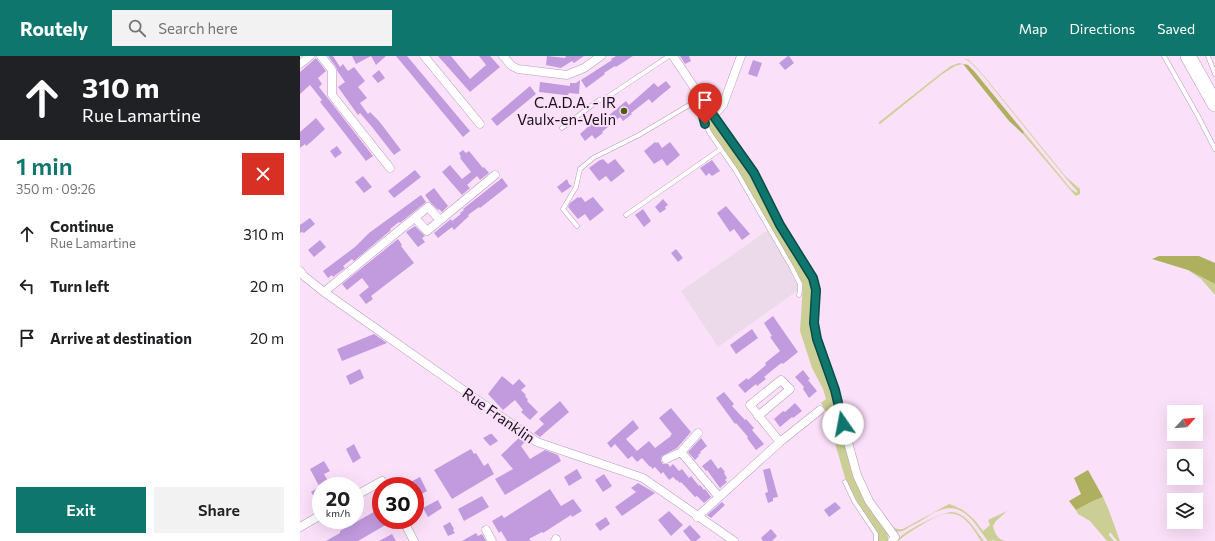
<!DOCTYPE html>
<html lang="en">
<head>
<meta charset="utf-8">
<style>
	body { margin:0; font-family:Commissioner,sans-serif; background:#f2f2f2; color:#202124; height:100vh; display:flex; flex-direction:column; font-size:15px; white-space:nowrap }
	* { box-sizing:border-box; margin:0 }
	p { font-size:13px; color:#757577 }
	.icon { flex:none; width:22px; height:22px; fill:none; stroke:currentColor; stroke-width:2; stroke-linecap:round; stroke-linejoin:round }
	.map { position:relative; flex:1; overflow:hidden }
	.panel { display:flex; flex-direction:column; background:#fff; width:300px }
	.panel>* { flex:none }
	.banner { background:#202124; color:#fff; overflow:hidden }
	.needle { width:26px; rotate:64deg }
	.buttons { position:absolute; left:867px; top:349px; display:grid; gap:8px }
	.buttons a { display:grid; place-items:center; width:36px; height:36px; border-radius:0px; background:#fff; box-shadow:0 4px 16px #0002; font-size:20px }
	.speed { position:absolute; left:12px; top:421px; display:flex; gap:8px; font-size:20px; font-weight:700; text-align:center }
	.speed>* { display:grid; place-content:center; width:52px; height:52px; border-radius:50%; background:#fff; box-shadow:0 4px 16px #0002; line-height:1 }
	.speed small { font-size:10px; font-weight:400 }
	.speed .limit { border:6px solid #d22; background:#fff; color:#111 }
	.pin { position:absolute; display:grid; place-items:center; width:34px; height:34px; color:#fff; margin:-41px -17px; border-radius:50% 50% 50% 0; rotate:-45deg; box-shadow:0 0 4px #0007 }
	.pin .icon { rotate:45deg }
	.me { position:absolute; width:44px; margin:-22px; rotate:348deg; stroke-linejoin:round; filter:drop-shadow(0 0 3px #0008) }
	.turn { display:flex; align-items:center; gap:14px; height:84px; padding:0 16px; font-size:18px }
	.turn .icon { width:52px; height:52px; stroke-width:2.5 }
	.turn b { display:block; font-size:28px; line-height:34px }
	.round { display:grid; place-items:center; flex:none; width:42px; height:42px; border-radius:0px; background:#f2f2f2 }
	.summary { display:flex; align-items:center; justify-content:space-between; height:68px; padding:0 16px }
	h1 { font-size:24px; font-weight:600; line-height:30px; color:#0f766e }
	.button { display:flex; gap:8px; margin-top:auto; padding:8px 16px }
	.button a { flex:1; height:46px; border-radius:0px; background:#0f766e; color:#fff; font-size:16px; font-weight:600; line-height:46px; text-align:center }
	.button a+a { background:#f2f2f2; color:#202124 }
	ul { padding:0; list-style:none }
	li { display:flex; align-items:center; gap:12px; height:52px; padding:0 16px }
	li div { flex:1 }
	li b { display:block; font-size:15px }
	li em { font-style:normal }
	header { display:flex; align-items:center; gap:24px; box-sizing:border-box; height:56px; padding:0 20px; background:#0f766e; color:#fff }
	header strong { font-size:19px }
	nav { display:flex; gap:22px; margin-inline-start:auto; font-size:14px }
	.search { width:280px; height:36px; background:#f2f2f2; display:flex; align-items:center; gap:10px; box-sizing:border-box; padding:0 14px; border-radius:0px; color:#757577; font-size:15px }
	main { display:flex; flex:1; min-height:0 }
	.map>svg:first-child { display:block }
	.industrial { fill:#ecdaea }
	.green { fill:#cccf95 }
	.forest { fill:#aeb05f }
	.building { fill:#c29bdf }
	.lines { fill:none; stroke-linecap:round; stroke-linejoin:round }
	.service-casing { stroke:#b69cb5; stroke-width:5 }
	.minor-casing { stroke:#b69cb5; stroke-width:9 }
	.motorway-casing { stroke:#b69cb5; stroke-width:16 }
	.service { stroke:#fff; stroke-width:4 }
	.minor { stroke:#fff; stroke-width:8 }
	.motorway { stroke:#fff; stroke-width:15 }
	.route-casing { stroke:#0a4d48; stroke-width:10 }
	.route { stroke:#0f766e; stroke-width:7 }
	.poi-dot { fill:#4d5e00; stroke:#fbe0fa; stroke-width:1.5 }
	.labels { text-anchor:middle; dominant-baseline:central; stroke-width:4; stroke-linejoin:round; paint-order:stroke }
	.poi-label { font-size:15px; fill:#1a111a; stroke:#fbe0fa; text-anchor:end }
	.street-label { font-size:15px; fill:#1a111a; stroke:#fbe0fa }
</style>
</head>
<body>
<header>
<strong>Routely</strong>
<div class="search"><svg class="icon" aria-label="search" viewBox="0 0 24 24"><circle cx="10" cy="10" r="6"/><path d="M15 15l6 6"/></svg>Search here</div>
<nav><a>Map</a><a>Directions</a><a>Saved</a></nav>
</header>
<main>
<section class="panel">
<div class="banner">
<div class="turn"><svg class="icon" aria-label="ahead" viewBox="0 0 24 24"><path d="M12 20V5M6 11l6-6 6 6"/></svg><div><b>310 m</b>Rue Lamartine</div></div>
</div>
<div class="summary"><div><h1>1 min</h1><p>350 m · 09:26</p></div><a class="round" style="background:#d93025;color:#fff"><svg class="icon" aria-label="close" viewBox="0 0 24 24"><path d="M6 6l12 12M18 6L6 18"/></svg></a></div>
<ul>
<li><svg class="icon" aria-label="ahead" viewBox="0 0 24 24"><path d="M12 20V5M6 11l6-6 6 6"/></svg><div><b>Continue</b><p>Rue Lamartine</p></div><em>310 m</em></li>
<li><svg class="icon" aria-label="left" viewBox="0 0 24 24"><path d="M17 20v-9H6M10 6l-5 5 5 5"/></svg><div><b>Turn left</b></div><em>20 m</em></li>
<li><svg class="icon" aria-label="arrive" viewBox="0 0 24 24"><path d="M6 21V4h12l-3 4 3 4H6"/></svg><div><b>Arrive at destination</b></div><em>20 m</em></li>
</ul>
<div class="button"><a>Exit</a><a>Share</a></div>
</section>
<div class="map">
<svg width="915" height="485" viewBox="0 0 915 485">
	<rect width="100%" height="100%" fill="#fbe0fa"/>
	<path class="industrial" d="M468 174 498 227 497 235 418 291 381 235Z"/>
	<path class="green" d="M663 2 669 4 680 15 766 121 780 133V138L776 140 773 137 723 78 724 76 752 110 771 133 777 137V135L765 121 680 16 670 6Z
		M659 7 663 8 655 10 641 19 580 68 578 67 640 18 651 10Z
		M407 58 443 105 507 216 514 235 511 258 534 336 543 380 587 475 588 482V485H578V479L558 447 545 422 526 355 521 347 526 343 523 333 512 312 500 275 503 228 443 123 413 79 406 64V59Z
		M888 214 915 228V239L901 223Z
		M569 438C574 445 590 471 597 473 600 474 600 473 603 473L649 448C665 453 673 461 683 475L690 469 688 464 707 455 696 465 693 470C695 478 698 484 706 485H695L693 484 691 485H688C673 465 662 442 633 457 625 462 618 467 609 471 605 474 600 477 595 475 588 472 574 445 569 438Z
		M803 441 808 452 820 485H817L810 476 809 479 814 485H807L790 465 778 458 776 454 793 445Z
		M651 456C667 457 674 473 684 485H681C676 477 670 467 662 461 656 457 650 457 644 458 633 461 607 477 598 485H596C604 475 638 458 651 456Z"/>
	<path class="forest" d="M663 8 668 9 674 15 724 76 723 78 709 65Z
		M859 200H899L915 207V228L888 214 852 203Z
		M788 414 803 441 793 445 776 454 769 445 781 438 774 422Z"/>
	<path class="building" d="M28 0H33L40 11 43 8 48 15 54 11 65 25 58 31 67 42 60 47 68 58 70 56 79 65 101 94 94 99 72 71 60 57 58 59 38 31 45 26 38 16 36 11Z
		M52 0H86L76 9 71 0 56 8Z
		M96 0H107L170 75 163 81Z
		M138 0H151L170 23 186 9 179 0H190L200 11 170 36Z
		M247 0 265 2 266 0H284L274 7 272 5 261 12 246 9Z
		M316 0H333L316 11 315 10 304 17 305 18 286 32 281 24 312 4 311 3Z
		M380 0H389L391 5 385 8Z
		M488 0H489L494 7 485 14 479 7Z
		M16 2 26 15 18 22 22 28 19 31 73 100 66 105 28 56 20 46 22 44 10 29 0 38V16Z
		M453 4 462 7 457 21 448 18Z
		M79 14 85 22 78 27 72 20Z
		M280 24 279 38 269 37 268 39H265L239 36 240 26 270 30V27H276Z
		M366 25 371 31 360 40 352 47 349 43 331 57 332 58 323 65 320 61 302 76 303 77 295 83 292 79 285 85 280 78 298 62 302 65 326 45 329 49 354 27 358 31Z
		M230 30 236 38 197 70 191 63Z
		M16 62 25 73 11 86 6 90 5 88 0 92V76Z
		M355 86 356 87 358 86 362 92 370 86 380 99 367 110 362 103 354 108 344 95Z
		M37 90 42 97 35 102 30 95Z
		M163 94 166 97 169 95 183 112 184 111 189 117 180 124 177 120 167 129 170 132 162 139 142 116 150 109 162 123 171 116 160 102 161 101 159 97Z
		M303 103 308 108 315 103 325 115 311 126 306 120 299 125 289 112 300 104H301Z
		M412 104 420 115 412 120 409 117 406 120 400 112Z
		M115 114 121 121 94 142 88 135Z
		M63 120 72 131 64 137 55 126Z
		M202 122 208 130 180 152 179 151 168 159 169 160 154 174 152 171 138 182 134 177 151 163 152 165 161 158 160 157 164 154 163 153Z
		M267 123 269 128 272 130 262 137 257 131Z
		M134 132 148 150 142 156 139 153 138 154 130 146 125 139Z
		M121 139 126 146 100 167 99 166 90 173 91 174 54 205 52 203 43 210 45 212 33 221 32 219 28 222 23 215 55 191 69 177Z
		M278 141 279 142 281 141 285 146 293 141 304 154 290 165 285 158 278 163 268 151 270 147Z
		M363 143 368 149 365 151 366 153 360 157 355 151Z
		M426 150 450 178 442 184 434 173 430 176 417 157Z
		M343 153 351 165 344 171 335 159Z
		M10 162 15 168 4 177 2 176 0 177V169Z
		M115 170 125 180 122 182 125 186 118 191 106 176Z
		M98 183 102 189 101 190 114 207 71 240 73 243 66 248 59 239 69 231 62 222 47 234 42 228Z
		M20 184 26 191 14 201 8 194Z
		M376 193 383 202 378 206 371 197Z
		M473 260 498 296 483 308 482 307 480 308 464 321 466 323 457 330 456 328 445 337 438 329 447 322 448 324 466 309 465 307 480 295 470 281 472 280 464 267Z
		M452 273 458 282 436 298 430 289Z
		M74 278 87 287 42 305 37 293Z
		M60 313 64 322 50 329 46 320Z
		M503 314 510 323 508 324 517 335 509 342 503 333 504 331 495 321Z
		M202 320 213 329 219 323 226 330 221 334 226 339 225 340 228 344 227 345 238 356 230 364 221 356 223 354 215 344 203 354 188 338Z
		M424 336 434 348 432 350 445 364 446 363 454 372 452 374 464 388 456 394 447 382 448 381 436 367 435 368 416 342Z
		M260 345 269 356 240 381 234 377 244 368 239 363Z
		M495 347 502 355 493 362 492 361 480 371 474 363 483 355 485 356Z
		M371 352 391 376 377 392 362 400 361 405 363 408H368L370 411 373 408 379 415 382 413 389 422 391 420 399 430 400 429 404 434 405 433 411 441 404 447 397 440 395 441 381 426 380 427 377 424V425L373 421 369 424 363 416 361 418 355 411 352 413 351 410 350 411 342 402 337 406 332 400 328 403 315 388 311 392 307 387 333 364 339 372 326 383 337 395 349 385 355 392 371 380H370L372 378 359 362Z
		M190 378H192L198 385 190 390 183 382Z
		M220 381 226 385 221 390 230 403 245 394 258 399 261 405 205 439 195 423 213 413 201 399Z
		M401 382 407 390 400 396 401 397 398 399 399 400 395 404 388 396Z
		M54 388 61 402 53 407 46 393Z
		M171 393 174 398 176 397 184 410 188 407 194 418 152 443 134 414Z
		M411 403 418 413 421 411 425 416 424 417 427 422 425 424 427 426 420 432 407 414 406 415 402 410Z
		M24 405 30 415 24 418 31 430H21V452L11 436 21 430H19L10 413Z
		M470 412 478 441 473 442V445L468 447 465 437 468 436 463 414Z
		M277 413 282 422 269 430 264 421Z
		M304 418 312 430 303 436 295 424Z
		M120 421 127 435 118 440 115 434V430H103Z
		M338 427 355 437 322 460 315 451 336 436 331 432Z
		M250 433 261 450 273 443 282 455 272 461 271 459 243 477 242 476 229 483 231 485H207L201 475 199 477 192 465 202 459 204 462Z
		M182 440 189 451 164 465 158 453Z
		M138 444 142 452 128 461 123 452Z
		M422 446 425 449 411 462 407 459Z
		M535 446 541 452 529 461 524 454Z
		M81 452V464H94L58 485H26L40 477V475Z
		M369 455 383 469 371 480 358 464Z
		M306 461 310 468 300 475 295 468Z
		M150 466 154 473 153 474 155 477 148 480 143 470Z
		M390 469 401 481 396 485H391L383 475Z
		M471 473 477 480 472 485H463L461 482Z
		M176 477 178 480 182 478 186 485H162Z
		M92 478 96 485H79Z"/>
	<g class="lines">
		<defs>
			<path id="service" d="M864 0 898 60 915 93
				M908 0 915 18
				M401 45 403 61 409 76 436 115 492 212 500 228V235L499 239
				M262 72 299 44H303L369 0
				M326 159 421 93
				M277 170 263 153 276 131 280 113 293 102 339 79 401 42
				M545 426 554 445 576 478V485"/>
			<path id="minor" d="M21 0 32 14V39L90 112
				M124 0 180 68
				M203 0 212 10 218 13 267 19 284 12 301 0
				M373 0 420 70 449 109 480 169 513 222 516 234 514 267 517 283 535 334 543 368 557 419 569 445 595 481 592 485
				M0 8 10 0
				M413 60 423 49 441 0
				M115 162 127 175 195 119
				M0 215 4 220 24 236 237 386 343 422 434 485
				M24 236 128 151 140 164
				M458 360 490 333 481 324 450 349 480 386
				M381 396 419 441
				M366 403 381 396 398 377
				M55 440 82 425 85 430
				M397 461 480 386 520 354
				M103 464 114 485
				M0 471 21 459
				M186 474 192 485
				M255 485 256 483"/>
			<path id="motorway" d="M888 0 915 48"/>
		</defs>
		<use href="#service" class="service-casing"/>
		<use href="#minor" class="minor-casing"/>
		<use href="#motorway" class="motorway-casing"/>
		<use href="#service" class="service"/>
		<use href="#minor" class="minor"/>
		<use href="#motorway" class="motorway"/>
	</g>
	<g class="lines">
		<defs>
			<path id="route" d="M405 68 401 52V42L454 117 480 169 513 222 516 234 514 267 517 283 535 334 543 368"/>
		</defs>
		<use href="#route" class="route-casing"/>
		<use href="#route" class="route"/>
	</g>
	<circle class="poi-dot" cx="324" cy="55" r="4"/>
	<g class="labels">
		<g class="poi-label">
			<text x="316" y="46">C.A.D.A. - IR<tspan x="316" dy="17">Vaulx-en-Velin</tspan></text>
		</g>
		<g class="street-label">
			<text transform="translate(199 359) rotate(35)">Rue Franklin</text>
		</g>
	</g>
</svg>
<div class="buttons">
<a><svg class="needle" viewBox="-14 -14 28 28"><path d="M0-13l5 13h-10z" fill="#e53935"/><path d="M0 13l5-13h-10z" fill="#757577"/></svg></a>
<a><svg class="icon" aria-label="search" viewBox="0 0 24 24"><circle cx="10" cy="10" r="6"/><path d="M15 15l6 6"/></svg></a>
<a><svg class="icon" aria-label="layers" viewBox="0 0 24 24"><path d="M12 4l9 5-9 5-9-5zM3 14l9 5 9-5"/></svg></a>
</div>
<div class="speed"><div>20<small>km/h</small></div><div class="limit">30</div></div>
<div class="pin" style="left:405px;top:68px;background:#d93025"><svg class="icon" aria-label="arrive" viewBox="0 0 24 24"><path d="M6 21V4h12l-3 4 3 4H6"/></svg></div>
<svg class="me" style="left:543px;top:368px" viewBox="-20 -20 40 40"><circle r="19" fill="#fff"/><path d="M0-13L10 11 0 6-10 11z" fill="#0f766e"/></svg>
</div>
</main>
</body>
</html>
